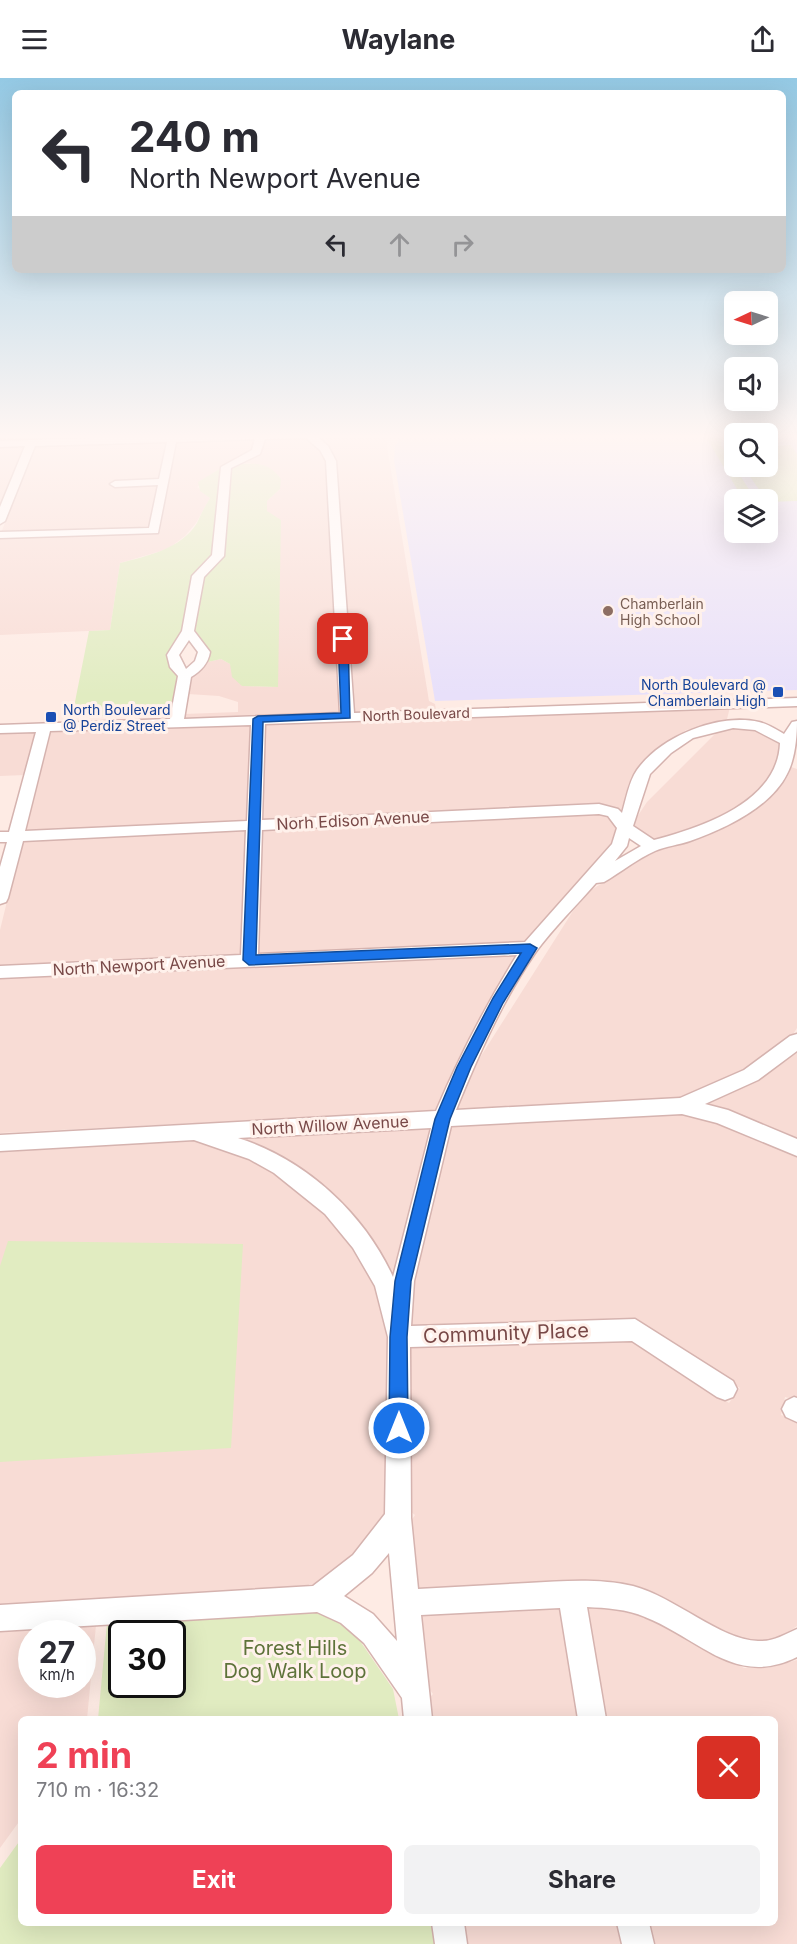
<!DOCTYPE html>
<html lang="en">
<head>
<meta charset="utf-8">
<style>
	body { margin:0; font-family:Inter,sans-serif; background:#f2f2f3; color:#2b2b33; height:100vh; display:flex; flex-direction:column; font-size:22px; white-space:nowrap }
	* { box-sizing:border-box; margin:0 }
	p { font-size:20px; color:#7c7c81 }
	.icon { flex:none; width:33px; height:33px; fill:none; stroke:currentColor; stroke-width:2; stroke-linecap:round; stroke-linejoin:round }
	.map { position:relative; flex:1; overflow:hidden }
	.panel { position:absolute; left:18px; top:1638px; width:760px; height:210px; display:flex; flex-direction:column; background:#fff; border-radius:9px; box-shadow:0 6px 24px #0002 }
	.panel>* { flex:none }
	.hud { position:absolute; left:12px; top:12px; width:774px; height:183px; border-radius:9px; box-shadow:0 6px 24px #0002; background:#fff; color:#2b2b33; overflow:hidden }
	.needle { width:39px; rotate:266deg }
	.fabs { position:absolute; left:724px; top:213px; display:grid; gap:12px }
	.fabs a { display:grid; place-items:center; width:54px; height:54px; border-radius:9px; background:#fff; box-shadow:0 6px 24px #0002; font-size:30px }
	.speed { position:absolute; left:18px; top:1542px; display:flex; gap:12px; font-size:30px; font-weight:700; text-align:center }
	.speed>* { display:grid; place-content:center; width:78px; height:78px; border-radius:50%; background:#fff; box-shadow:0 6px 24px #0002; line-height:1 }
	.speed small { font-size:15px; font-weight:400 }
	.speed .limit { border:3px solid #111; border-radius:9px; background:#fff; color:#111 }
	.pin { position:absolute; display:grid; place-items:center; width:51px; height:51px; color:#fff; margin:-26px; border-radius:12px; box-shadow:0 3px 9px #0006 }
	.me { position:absolute; width:66px; margin:-33px; rotate:0deg; stroke-linejoin:round; filter:drop-shadow(0 0 4px #0008) }
	.turn { display:flex; align-items:center; gap:21px; height:126px; padding:0 18px; font-size:27px }
	.turn .icon { width:78px; height:78px; stroke-width:2.5 }
	.turn b { display:block; font-size:42px; line-height:51px }
	.lanes { display:flex; align-items:center; height:57px; padding:0 18px; background:#0003; justify-content:center; gap:30px; direction:ltr }
	.lanes .off { opacity:.35 }
	.round { display:grid; place-items:center; flex:none; width:63px; height:63px; border-radius:9px; background:#f2f2f3 }
	.overview { display:flex; align-items:center; justify-content:space-between; height:102px; padding:0 18px }
	h1 { font-size:36px; font-weight:700; line-height:45px; color:#ef4156 }
	.button { display:flex; gap:12px; margin-top:auto; padding:12px 18px }
	.button a { flex:1; height:69px; border-radius:9px; background:#ef4156; color:#fff; font-size:24px; font-weight:700; line-height:69px; text-align:center }
	.button a+a { background:#f2f2f3; color:#2b2b33 }
	header { display:flex; justify-content:space-between; align-items:center; height:78px; padding:0 18px; background:#fff; font-size:27px; font-weight:700 }
	.map>svg:first-child { display:block }
	.residential { fill:#f8dcd5; fill-rule:evenodd }
	.education { fill:#e8e0fa; fill-rule:evenodd }
	.green { fill:#e1ecc1; fill-rule:evenodd }
	.lines { fill:none; stroke-linecap:round; stroke-linejoin:round }
	.minor-casing { stroke:#d5b3af; stroke-width:3 }
	.minor { fill:#fff; fill-rule:evenodd }
	.route { fill:#1a73e8; stroke:#114b97; stroke-width:1.5 }
	.education-dot { fill:#8d6e63; stroke:#fff1eb; stroke-width:2 }
	.transit-dot { fill:#1a4fb4; stroke:#fff1eb; stroke-width:2 }
	.labels { text-anchor:middle; dominant-baseline:central; stroke-width:6; stroke-linejoin:round; paint-order:stroke }
	.far-education-label { font-size:14px; fill:#785e54; stroke:#fff1eb; text-anchor:start }
	.far-transit-label { font-size:14px; fill:#164399; stroke:#fff1eb; text-anchor:end }
	.far-street-label { font-size:14px; fill:#784847; stroke:#fff1eb }
	.street-label { font-size:16px; fill:#784847; stroke:#fff1eb }
	.near-street-label { font-size:20px; fill:#784847; stroke:#fff1eb }
	.near-park-label { font-size:20px; fill:#5e733a; stroke:#fff1eb }
</style>
</head>
<body>
<header><svg class="icon" aria-label="menu" viewBox="0 0 24 24"><path d="M4 6h16M4 12h16M4 18h16"/></svg>Waylane<svg class="icon" aria-label="share" viewBox="0 0 24 24"><path d="M12 15V3M7 8l5-5 5 5M5 13v7h14v-7"/></svg></header>
<div class="map">
<svg width="797" height="1866" viewBox="0 0 797 1866">
	<rect width="100%" height="100%" fill="#feebe4"/>
	<path class="residential" d="M0 356H270L0 364Z
		M385 356 429 623 435 626 436 632 353 634 336 383 329 370 315 358Z
		M305 359 320 371 327 384 340 635 184 641V636L238 634V624L219 618 188 616 191 598 208 584 221 581 230 586 242 608 278 609 274 439 267 433V423L280 411 250 385 240 386 260 375 266 360Z
		M256 360 251 374 221 390 197 409 210 420 196 445 185 458 168 471 120 485 110 552 0 557V460L154 456 160 453 176 363Z
		M167 363 159 402 111 404 110 407 158 406 149 451 1 455 35 367Z
		M0 367H25L0 430Z
		M730 629 726 645 686 652 660 670 622 736 615 730 598 727 262 742 265 644Z
		M251 645 247 743 24 754 50 653Z
		M737 650 756 652 781 666 778 685 765 706 736 730 680 756 653 763 633 749 637 739 647 724 716 655Z
		M37 653 25 697 0 698V655Z
		M791 689 797 691V950L792 958 744 992 678 1021 455 1034 474 989 573 833 591 812 657 772 694 762 749 735 778 710 788 698Z
		M599 735 607 737 616 749 611 766 525 866 258 876 262 751Z
		M247 751 241 877 0 888V852L22 762Z
		M518 876 489 922 455 987 436 1033 0 1055V899Z
		M797 973V1062L703 1027 758 1002Z
		M679 1035 718 1044 797 1077V1322L785 1319 781 1337 797 1342V1548L781 1559 762 1564H744L654 1516 419 1512 411 1443 415 1437 411 1434 410 1267 632 1261 729 1325 740 1310 641 1245 410 1249 414 1204 451 1048Z
		M431 1049 393 1199 376 1169 307 1096 267 1071 231 1059Z
		M189 1061 255 1083 292 1106 333 1144 357 1177 374 1206 388 1260 386 1437 365 1468 316 1507 309 1506 308 1509 0 1528V1071Z
		M560 1529 578 1641H432L429 1620 433 1616 427 1608 421 1537Z
		M586 1529H612L645 1538 744 1590H768L797 1582V1866H654L648 1845H776V1641H605Z
		M96 1547 87 1641H21V1741L0 1770V1553ZM32 1556H82V1606H32Z
		M463 1845H617L623 1866H466Z"/>
	<path class="education" d="M457 356H735V388H768V356H797V612L435 623 394 382 395 368 401 358ZM735 422H768V454H735Z"/>
	<path class="green" d="M704 356H729L722 362 721 367 755 421H743Z
		M791 367 797 376V423L768 424 743 389 768 388V368Z
		M240 386C259 385 269 385 281 401L280 411 267 423V433L281 442 278 609 242 608 232 599 230 586 221 581 208 584 210 573 195 552 204 498 224 478 231 390Z
		M221 390 212 478 192 498 182 553 167 576 179 598 171 636 72 639 89 553 110 552 120 485C147 478 181 471 197 445 201 436 205 428 210 420L200 413 198 404Z
		M8 1163 243 1166 231 1370 0 1384V1188Z
		M317 1521 358 1560 393 1611 399 1641H98L108 1534ZM122 1556H172V1606H122Z
		M21 1761V1845H437L441 1866H0V1790Z"/>
	<g class="lines">
		<defs>
			<path id="minor" d="M218 356H333L318 359 328 368 336 383 354 635 797 620V628L265 646 262 742 599 726 618 731 622 735C626 722 629 703 637 692 661 658 719 635 759 644 768 646 777 652 784 656L792 644 797 643C797 659 795 681 787 696 770 730 724 751 690 763 679 767 666 768 655 773 637 781 621 794 604 804L596 805C576 828 553 850 535 875 502 923 478 978 456 1032L680 1020 744 992 790 958 797 956V973L758 1002 705 1026 728 1032 797 1061V1078L717 1045 682 1036 451 1048 414 1203 411 1248 635 1241 733 1303 737 1311 733 1319 725 1322 717 1319 632 1263 410 1269 411 1440 418 1511C455 1509 492 1507 528 1505 563 1503 599 1500 633 1508 675 1519 720 1562 758 1563 772 1564 784 1557 797 1551V1579C735 1610 699 1560 645 1539 627 1531 606 1530 587 1529L606 1641H578L560 1530 421 1537 432 1641H404L402 1620 364 1565 341 1545 317 1534 0 1553V1527L313 1508 353 1477 385 1436 388 1259 375 1208 353 1170 325 1136 274 1095 249 1081 194 1062 0 1073V1057L436 1033C459 979 486 927 517 877L0 900V888L241 877 246 752 23 763 8 820 6 824 0 826V789L7 764H0V754H9L36 654 0 655V647L170 641 178 598 170 589 167 577 182 553 192 498 212 477 221 389 252 372 255 361 176 364 158 455 0 460V454L149 450 158 407 115 409 110 406 115 403 159 401 167 364 35 368 5 443 0 446V429L25 368 0 369V363ZM306 360 320 372 326 383 340 635 184 641 191 599C201 593 208 586 210 574L194 553 204 499 224 478 231 390 260 376 265 361ZM189 562 198 574 195 583 186 591 179 577ZM251 647 247 743 25 753 50 653ZM733 650 755 652 780 665C778 724 703 749 654 762L633 748 650 696 671 675 693 660ZM599 736 608 738 617 750 612 766 525 864 258 876 262 752ZM629 760 641 768 615 783 627 768ZM431 1050 393 1199C364 1135 305 1081 238 1060ZM389 1475 397 1563 373 1536 344 1518 372 1495Z
				M794 1319 797 1320V1344L786 1339 782 1331 786 1323Z
				M432 1845H464L467 1866H435Z
				M617 1845H649L654 1866H622Z"/>
		</defs>
		<use href="#minor" class="minor-casing"/>
		<use href="#minor" class="minor"/>
	</g>
	<linearGradient id="sky" x2="0" y2="1"><stop stop-color="#94c9e4"/><stop offset="0.58" stop-color="#fff6f3"/><stop offset="1" stop-color="#fff6f3" stop-opacity="0"/></linearGradient>
	<rect width="797" height="618" fill="url(#sky)"/>
	<path class="route" d="M343 558 348 561 350 640 263 644 256 877 530 866 537 870 503 925 471 989 450 1041 411 1203 407 1259 408 1350 405 1356 399 1359 392 1356 389 1350 390 1259 395 1203 435 1041 457 989 493 920 521 875 249 887 243 882 253 641 258 638 341 635 338 561Z"/>
	<circle class="education-dot" cx="608" cy="533" r="6"/>
	<g class="transit-dot">
		<rect x="772" y="608" width="12" height="12" rx="3"/>
		<rect x="45" y="633" width="12" height="12" rx="3"/>
	</g>
	<g class="labels">
		<g class="far-education-label">
			<text x="620" y="525">Chamberlain<tspan x="620" dy="16">High School</tspan></text>
		</g>
		<g class="far-transit-label">
			<text x="766" y="606">North Boulevard @<tspan x="766" dy="16">Chamberlain High</tspan></text>
			<text x="63" y="631" text-anchor="start">North Boulevard<tspan x="63" dy="16">@ Perdiz Street</tspan></text>
		</g>
		<g class="far-street-label">
			<text transform="translate(416 636) rotate(-2)">North Boulevard</text>
		</g>
		<g class="street-label">
			<text transform="translate(353 742) rotate(-3)">Norh Edison Avenue</text>
			<text transform="translate(139 887) rotate(-3)">North Newport Avenue</text>
			<text transform="translate(330 1047) rotate(-3)">North Willow Avenue</text>
		</g>
		<g class="near-street-label">
			<text transform="translate(506 1255) rotate(-2)">Community Place</text>
		</g>
		<g class="near-park-label">
			<text x="295" y="1570">Forest Hills<tspan x="295" dy="23">Dog Walk Loop</tspan></text>
		</g>
	</g>
</svg>
<div class="fabs">
<a><svg class="needle" viewBox="-14 -14 28 28"><path d="M0-13l5 13h-10z" fill="#e53935"/><path d="M0 13l5-13h-10z" fill="#7c7c81"/></svg></a>
<a><svg class="icon" aria-label="sound" viewBox="0 0 24 24"><path d="M4 9h4l5-4v14l-5-4H4zM17 9q2 3 0 6"/></svg></a>
<a><svg class="icon" aria-label="search" viewBox="0 0 24 24"><circle cx="10" cy="10" r="6"/><path d="M15 15l6 6"/></svg></a>
<a><svg class="icon" aria-label="layers" viewBox="0 0 24 24"><path d="M12 4l9 5-9 5-9-5zM3 14l9 5 9-5"/></svg></a>
</div>
<div class="speed"><div>27<small>km/h</small></div><div class="limit">30</div></div>
<div class="pin" style="left:343px;top:561px;background:#d93025"><svg class="icon" aria-label="arrive" viewBox="0 0 24 24"><path d="M6 21V4h12l-3 4 3 4H6"/></svg></div>
<svg class="me" style="left:399px;top:1350px" viewBox="-20 -20 40 40"><circle r="17" fill="#1a73e8" stroke="#fff" stroke-width="3"/><path d="M0-11L8 9 0 5-8 9z" fill="#fff"/></svg>
<div class="hud">
<div class="turn"><svg class="icon" aria-label="left" viewBox="0 0 24 24"><path d="M17 20v-9H6M10 6l-5 5 5 5"/></svg><div><b>240 m</b>North Newport Avenue</div></div>
<div class="lanes"><svg class="icon" aria-label="left" viewBox="0 0 24 24"><path d="M17 20v-9H6M10 6l-5 5 5 5"/></svg><svg class="icon off" aria-label="ahead" viewBox="0 0 24 24"><path d="M12 20V5M6 11l6-6 6 6"/></svg><svg class="icon off" aria-label="right" viewBox="0 0 24 24"><path d="M7 20v-9h11M14 6l5 5-5 5"/></svg></div>
</div>
<section class="panel">
<div class="overview"><div><h1>2 min</h1><p>710 m · 16:32</p></div><a class="round" style="background:#d93025;color:#fff"><svg class="icon" aria-label="close" viewBox="0 0 24 24"><path d="M6 6l12 12M18 6L6 18"/></svg></a></div>
<div class="button"><a>Exit</a><a>Share</a></div>
</section>
</div>
</body>
</html>
